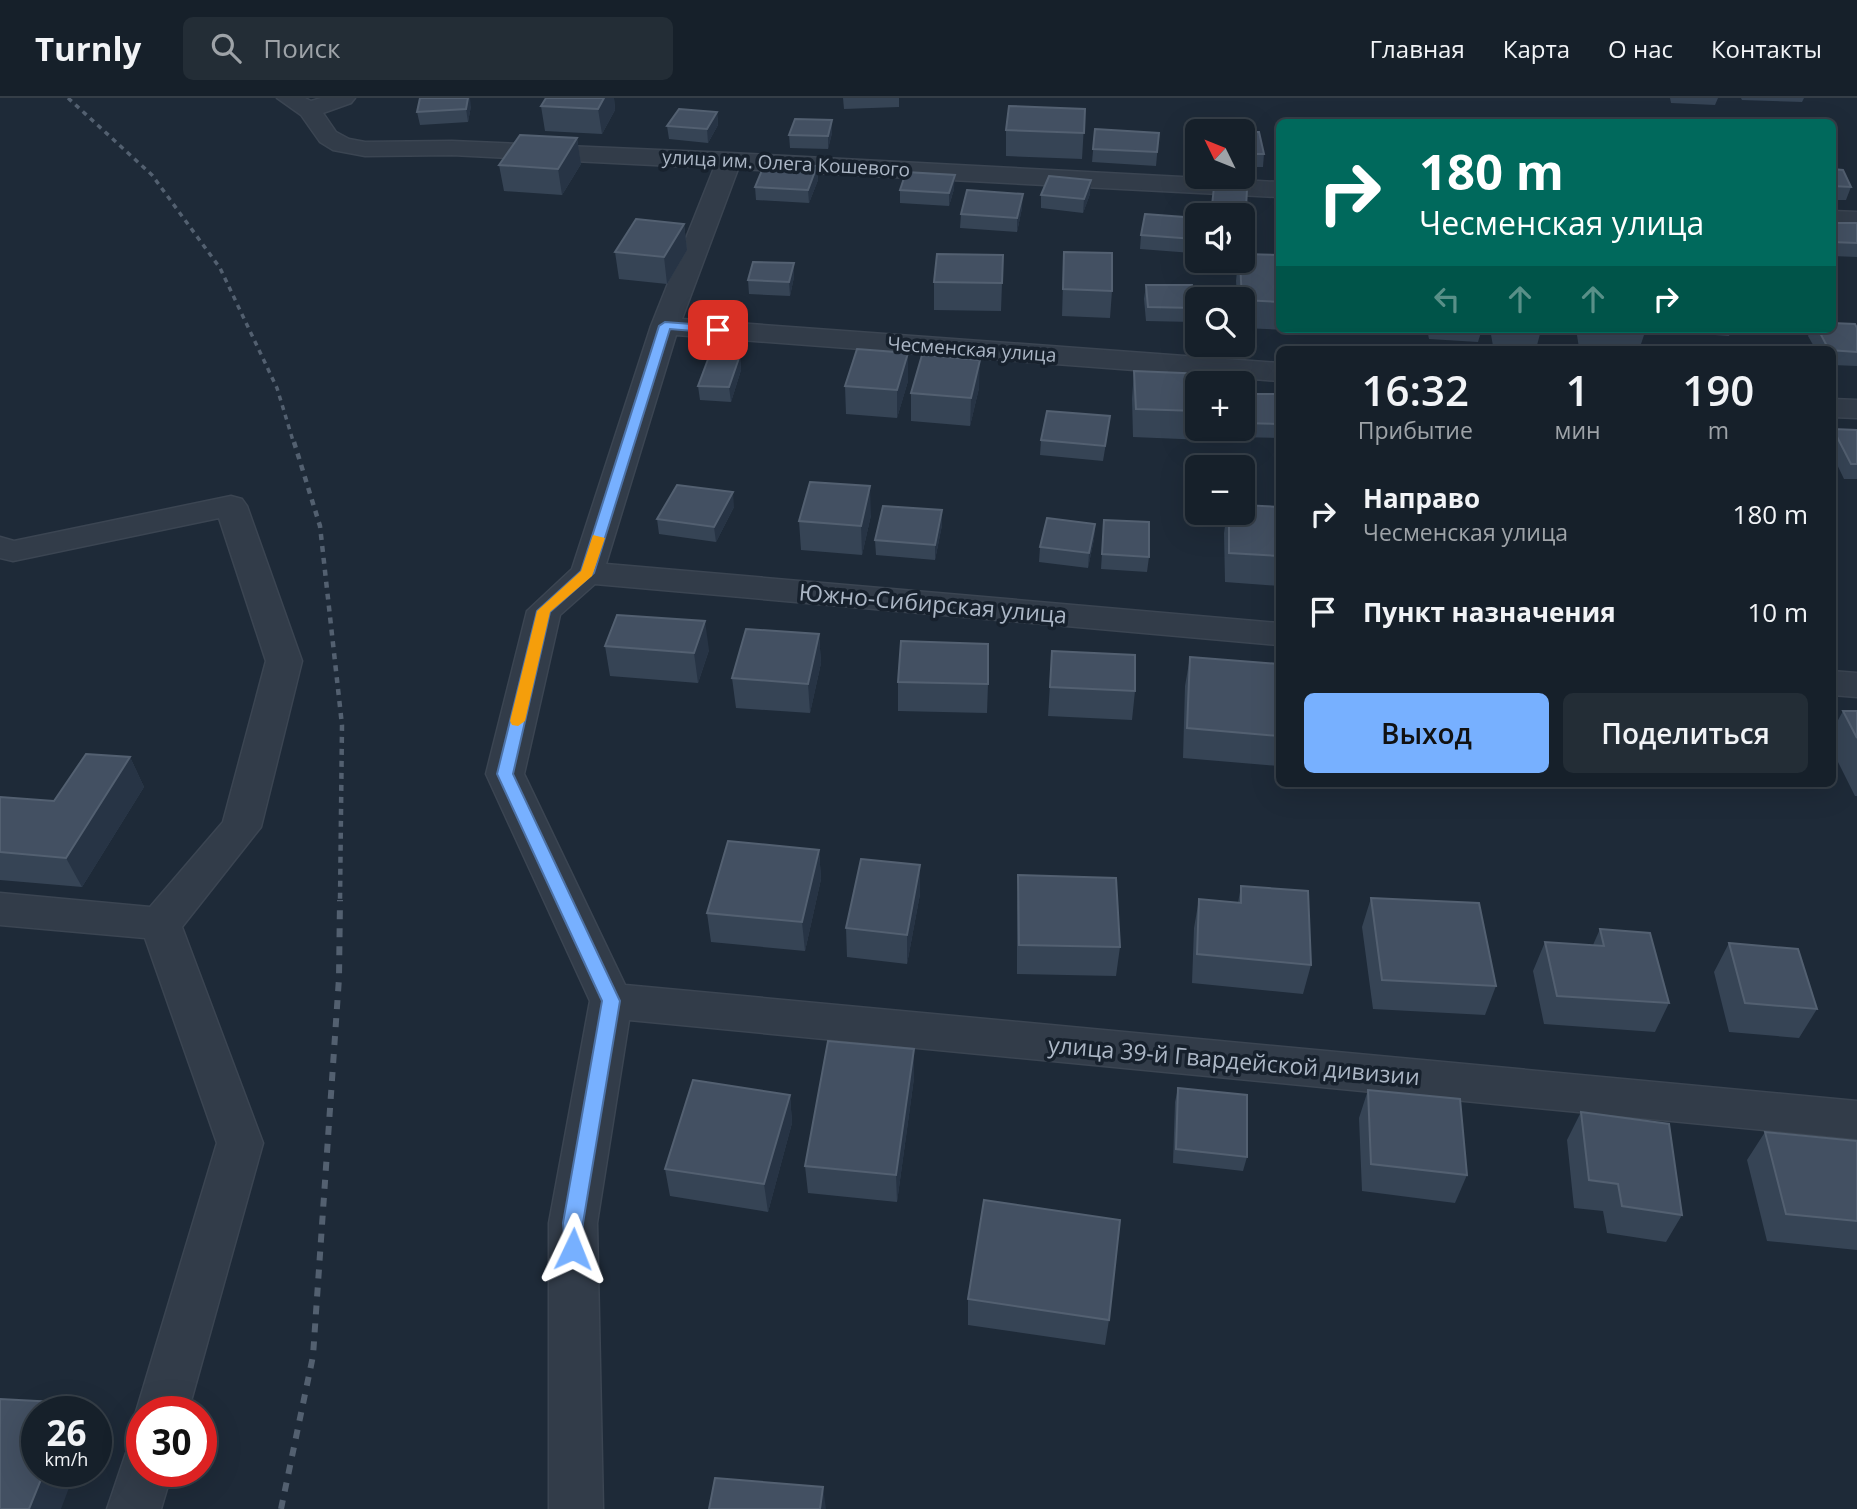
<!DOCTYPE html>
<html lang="ru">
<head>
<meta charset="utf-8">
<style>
	body { margin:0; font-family:"Open Sans",sans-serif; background:#232d36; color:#f1f3f6; height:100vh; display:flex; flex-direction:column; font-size:26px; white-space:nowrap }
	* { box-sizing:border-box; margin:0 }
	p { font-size:23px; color:#9ea3a8 }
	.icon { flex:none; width:38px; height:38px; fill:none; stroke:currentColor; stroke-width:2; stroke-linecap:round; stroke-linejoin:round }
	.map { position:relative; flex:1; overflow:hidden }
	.details { position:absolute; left:1276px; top:248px; width:560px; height:441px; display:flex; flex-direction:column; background:#16202a; border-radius:10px; box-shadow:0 7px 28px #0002,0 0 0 2px #353e47 }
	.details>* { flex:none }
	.guide { position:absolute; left:1276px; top:21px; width:560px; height:214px; border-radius:10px; box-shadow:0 7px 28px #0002,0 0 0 2px #353e47; background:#00695c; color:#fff; overflow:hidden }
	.needle { width:46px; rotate:313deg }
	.controls { position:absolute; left:1185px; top:21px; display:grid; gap:14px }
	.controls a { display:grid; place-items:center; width:70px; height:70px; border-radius:10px; background:#16202a; box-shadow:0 7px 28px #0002,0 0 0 2px #353e47; font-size:35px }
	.speed { position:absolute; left:21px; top:1298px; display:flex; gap:14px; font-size:35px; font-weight:700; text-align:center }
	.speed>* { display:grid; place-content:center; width:91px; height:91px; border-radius:50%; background:#16202a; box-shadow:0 7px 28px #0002,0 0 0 2px #353e47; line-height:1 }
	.speed small { font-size:18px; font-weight:400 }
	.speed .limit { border:10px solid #d22; background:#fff; color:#111 }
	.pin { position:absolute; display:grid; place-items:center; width:60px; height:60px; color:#fff; margin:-30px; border-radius:14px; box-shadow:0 4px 10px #0006 }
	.me { position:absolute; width:77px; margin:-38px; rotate:2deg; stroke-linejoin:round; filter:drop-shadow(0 0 5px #0008) }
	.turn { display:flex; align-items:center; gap:24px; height:147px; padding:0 28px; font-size:32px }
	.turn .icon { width:91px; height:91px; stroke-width:2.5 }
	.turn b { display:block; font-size:49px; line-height:60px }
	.lanes { display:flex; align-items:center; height:66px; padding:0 28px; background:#0003; justify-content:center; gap:35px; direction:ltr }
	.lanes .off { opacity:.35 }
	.eta { display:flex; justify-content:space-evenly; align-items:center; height:119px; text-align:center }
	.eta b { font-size:42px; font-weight:600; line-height:49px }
	.primary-button { display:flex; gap:14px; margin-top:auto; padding:14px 28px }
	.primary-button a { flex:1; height:80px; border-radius:10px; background:#77b0ff; color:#111; font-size:28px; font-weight:600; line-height:80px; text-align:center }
	.primary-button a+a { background:#232d36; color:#f1f3f6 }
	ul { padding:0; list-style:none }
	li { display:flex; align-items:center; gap:21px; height:98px; padding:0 28px }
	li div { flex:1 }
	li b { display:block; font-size:26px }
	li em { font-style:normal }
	header { display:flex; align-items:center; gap:42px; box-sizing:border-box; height:98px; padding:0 35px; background:#16202a; border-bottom:2px solid #353e47 }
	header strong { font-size:33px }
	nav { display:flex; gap:38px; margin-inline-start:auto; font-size:24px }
	.search { width:490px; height:63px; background:#232d36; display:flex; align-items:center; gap:18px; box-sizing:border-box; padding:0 24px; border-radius:10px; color:#9ea3a8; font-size:26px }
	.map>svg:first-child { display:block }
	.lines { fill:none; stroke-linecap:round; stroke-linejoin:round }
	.minor-casing { stroke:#3b4552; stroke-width:3 }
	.minor { fill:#323c49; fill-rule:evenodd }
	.rail-far2 { stroke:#536070; stroke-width:3.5; stroke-dasharray:5 5; stroke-linecap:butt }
	.rail-far1 { stroke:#536070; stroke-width:4.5; stroke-dasharray:6 6; stroke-linecap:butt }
	.rail { stroke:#536070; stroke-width:6; stroke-dasharray:9 9; stroke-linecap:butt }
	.wall { fill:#364455 }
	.shaded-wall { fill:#273445 }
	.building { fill:#435062; stroke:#536071; stroke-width:2 }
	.route { fill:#77b0ff; stroke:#4d72a6; stroke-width:2 }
	.slow { fill:#f59e0b }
	.labels { text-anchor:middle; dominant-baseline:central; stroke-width:7; stroke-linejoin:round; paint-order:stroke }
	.far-street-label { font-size:19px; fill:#acb7c6; stroke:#17212d }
	.street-label { font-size:23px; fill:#acb7c6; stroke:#17212d }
</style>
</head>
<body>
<header>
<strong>Turnly</strong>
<div class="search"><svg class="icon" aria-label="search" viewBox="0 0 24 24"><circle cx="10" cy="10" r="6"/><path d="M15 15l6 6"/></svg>Поиск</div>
<nav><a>Главная</a><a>Карта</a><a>О нас</a><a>Контакты</a></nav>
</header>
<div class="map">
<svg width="1857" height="1411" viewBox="0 0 1857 1411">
	<rect width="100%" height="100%" fill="#1e2a38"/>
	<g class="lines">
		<defs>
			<path id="minor" d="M277 0H305L311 3 321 0H355L351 5 323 15 336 34 349 41 365 44 452 43 729 55 1279 84V99L738 71 682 221 1279 265V283L676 237 606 466 1279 525V547L595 486 560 517 524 676 625 887 1857 1003V1041L629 922 597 1125 603 1411H549V1125L590 903 486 676 527 513 572 471 651 228 714 70 452 57 365 58 333 52 320 44 301 17Z
				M1832 113 1857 114V130L1832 129Z
				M1832 301 1857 302V320L1832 319Z
				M231 398 242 401 247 408 302 563 261 729 182 829 263 1045 188 1314H142V1327L136 1314 217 1045 145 840 0 827V795L150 809 223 724 266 563 219 420 13 463 0 460V439L14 443Z
				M1832 573 1857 575V599L1832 597Z
				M142 1349V1374H172L161 1411H107L126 1355Z"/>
		</defs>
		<use href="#minor" class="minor-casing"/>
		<use href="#minor" class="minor"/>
		<path class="rail-far2" d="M68 0 152 77 220 170 277 290 294 346"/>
		<path class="rail-far1" d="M294 344 320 428 342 627 340 804"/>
		<path class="rail" d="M281 1411 313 1258 339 880 340 802"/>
	</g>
	<path class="wall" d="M546 0H614L615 12 602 36 545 33 541 8Z
		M843 0H899V9L844 11Z
		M1670 0H1718L1715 7 1671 5Z
		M1741 0H1804L1802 4 1742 2Z
		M471 8 468 24 420 27 417 14Z
		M1085 11 1082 61 1006 58V32Z
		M717 14 718 27 708 45 669 41 667 28Z
		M1095 31 1159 35 1156 68 1092 64Z
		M1242 34 1264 56 1263 69H1242Z
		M832 35 828 51 790 50 789 37Z
		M577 40 581 66 562 97 504 93 499 67Z
		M817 68 818 82 809 105 756 102 755 89Z
		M1832 71 1851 89 1846 102H1832Z
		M1214 89 1247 91 1243 144 1242 117H1211Z
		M954 91 949 108 900 105V92Z
		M1090 96 1083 115 1041 110V97Z
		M1022 110 1017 134 960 130 961 116Z
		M1197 120 1192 155 1140 151 1141 137Z
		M1832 125H1857V159L1832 158Z
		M684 126 687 152 667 186 619 181 615 154Z
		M1064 154 1112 193 1110 220 1062 218Z
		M1003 157 1001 213 934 212V184Z
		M1279 157V231L1288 232 1242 230V201H1237L1236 183 1238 163Z
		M794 165V179L790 198 749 196 748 182Z
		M1146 187 1195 210 1193 224 1146 223 1144 201Z
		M1857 230V268L1832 267V252H1816L1808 238 1811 231Z
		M1300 231H1360L1358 237 1300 234Z
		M1427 231H1482L1478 244 1429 241Z
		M1490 231H1539L1540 236 1536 251 1493 248Z
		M1576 231H1646L1639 252H1603L1579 250Z
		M1671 231H1731L1729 238 1672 234Z
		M908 255V283L897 320 846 316 845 288Z
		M740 257 741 272 731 304 700 302 698 288Z
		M1134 273 1197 285V331H1207L1205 342 1133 339 1132 301Z
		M979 290 970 328 911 323V295Z
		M1242 296H1279V340L1234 339 1233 331H1242Z
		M1833 331 1857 332V381H1844L1832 356V333Z
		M1108 333 1103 363 1040 357 1041 342Z
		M734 409 716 444 659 436 657 421Z
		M1279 409V488L1225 484 1224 435 1227 415H1242Z
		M871 417 862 457 801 452 799 423Z
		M1104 422 1149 459 1147 474 1101 471Z
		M1095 426 1094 441 1088 470 1039 464 1040 449Z
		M942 427 935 462 876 457 875 442Z
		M819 536 821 565 810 615 736 610 732 580Z
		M605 548 709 552 698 585 610 578Z
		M1052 553 1135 593 1132 622 1048 618Z
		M1190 559 1279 566V662L1278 668 1183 660 1185 588Z
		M898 584 988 586 987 615 898 613Z
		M1843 613H1857V698H1855L1832 652V633Z
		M130 659 144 689 82 789 0 782V699L54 703Z
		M819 752 821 781 805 853 711 844 707 815Z
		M920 767V796L907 866 847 859 846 830Z
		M1018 777 1120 849 1116 878 1017 876V807Z
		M1241 788 1311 867 1303 896 1192 885 1194 830 1199 801 1238 805Z
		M1371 800 1496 888 1485 917 1373 911 1362 829Z
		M1600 831 1669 905 1655 934 1544 926 1533 873 1545 844 1593 847Z
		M1729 845 1817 911 1799 940 1729 934 1714 874Z
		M914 951V980L897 1104 808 1095 805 1068Z
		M1178 990 1247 1059 1243 1073 1173 1065 1175 1004Z
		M1368 992 1467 1077 1455 1105 1362 1093 1359 1020Z
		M790 997 792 1025 768 1114 670 1098 665 1071Z
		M1581 1014 1682 1117 1666 1144 1607 1135 1603 1113 1574 1110 1567 1042Z
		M1765 1034 1857 1043V1152L1767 1143 1747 1062Z
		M968 1201 1109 1222 1105 1247 968 1227Z"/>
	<path class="shaded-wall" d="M468 0H470L471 8 468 24 466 11Z
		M604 0H614L615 12 602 36 598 11Z
		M717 14 718 27 708 45 707 31Z
		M832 22V35L828 51V38Z
		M577 40 581 66 562 97 558 71Z
		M817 68 818 82 809 105 808 92Z
		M955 77 954 91 949 108V95Z
		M1091 82 1090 96 1083 115 1084 101Z
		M1023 96 1022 110 1017 134V120Z
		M684 126 687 152 667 186 664 159Z
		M794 165V179L790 198 789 184Z
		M908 255V283L897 320V292Z
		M740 257 741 272 731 304 729 289Z
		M980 262 979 290 970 328 971 300Z
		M870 388 871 417 862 457 861 428Z
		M733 394 734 409 716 444 714 429Z
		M942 412V427L935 462V447Z
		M1095 426 1094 441 1088 470 1089 455Z
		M705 523 709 552 698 585 694 555Z
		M819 536 821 565 810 615 808 586Z
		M130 659 144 689 82 789 66 760Z
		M819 752 821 781 805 853 802 824Z
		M920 767V796L907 866V837Z
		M914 951V980L897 1104 896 1077Z
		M790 997 792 1025 768 1114 764 1086Z
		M73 1305 81 1314H69Z
		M44 1374H75L61 1411H29Z
		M823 1389 826 1411H820Z"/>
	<path class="building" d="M420 0H468L466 11 417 14Z
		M546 0H604L598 11 541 8Z
		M1009 8 1085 11 1084 35 1006 32Z
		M679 11 717 14 707 31 667 28Z
		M795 21 832 22 828 38 789 37Z
		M1095 31 1159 35 1157 54 1093 51Z
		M1242 34H1259L1264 56H1242Z
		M520 37 577 40 558 71 499 67Z
		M765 65 817 68 808 92 755 89Z
		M1832 71 1843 72 1851 89 1832 88Z
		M906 74 955 77 949 95 900 92Z
		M1049 78 1091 82 1084 101 1041 97Z
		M1214 89 1247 91 1245 130H1242V117H1211Z
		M967 92 1023 96 1017 120 961 116Z
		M1145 116 1197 120 1194 141 1141 137Z
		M636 121 684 126 664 159 615 154Z
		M1832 125H1857V145L1832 144Z
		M1064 154 1112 155V193L1063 191Z
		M937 156 1003 157 1002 185 934 184Z
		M1242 156 1279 157V204L1242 202 1240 163H1242Z
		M753 164 794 165 789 184 748 182Z
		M1146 187H1192L1195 210 1148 209Z
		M1832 225 1855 226 1857 230V254L1829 252 1818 231H1832Z
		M1497 231H1539L1540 236 1497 234Z
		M857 251 908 255 897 292 845 288Z
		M710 256 740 257 729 289 698 288Z
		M922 257 980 262 971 300 911 295Z
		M1134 273 1206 276 1207 285H1197V313L1136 311Z
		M1242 296H1279V326L1242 325Z
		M1047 313 1110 318 1105 348 1041 342Z
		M1833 331 1857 332V366H1851Z
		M810 384 870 388 861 428 799 423Z
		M677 387 733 394 714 429 657 421Z
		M1242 407 1279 409V458L1229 455V415H1242Z
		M883 408 942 412 935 447 875 442Z
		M1047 420 1095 426 1089 455 1040 449Z
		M1104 422 1149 424V459L1102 456Z
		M617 517 705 523 694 555 605 548Z
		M746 531 819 536 808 586 732 580Z
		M901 543 988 546V586L898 584Z
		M1052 553 1135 557V593L1050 589Z
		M1190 559 1279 566V638L1187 630Z
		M1843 613H1857V640Z
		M86 656 130 659 66 760 0 754V699L54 703Z
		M728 743 819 752 802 824 707 815Z
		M861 761 920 767 907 837 846 830Z
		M1018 777 1116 780 1120 849 1019 847Z
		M1241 788 1308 793 1311 867 1197 856 1199 801 1241 805Z
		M1371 800 1479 805 1496 888 1382 882Z
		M1600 831 1650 835 1669 905 1557 898 1545 844 1604 848Z
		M1729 845 1798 851 1817 911 1745 905Z
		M828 943 914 951 896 1077 805 1068Z
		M693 982 790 997 764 1086 665 1071Z
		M1178 990 1247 997V1059L1176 1051Z
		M1368 992 1460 1001 1467 1077 1371 1066Z
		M1581 1014 1669 1026 1682 1117 1622 1108 1618 1086 1589 1082Z
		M1765 1034 1857 1043V1123L1786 1116Z
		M984 1102 1120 1122 1109 1222 968 1201Z
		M0 1301 73 1305 69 1314H37V1374H44L29 1411H0Z
		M715 1380 823 1389 820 1411H709Z"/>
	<path class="route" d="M665 224 718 228 724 232 718 235 670 231 594 475 550 514 513 676 620 903 583 1125 580 1158 573 1160 566 1158 563 1125 602 903 497 676 537 513 581 473 659 228Z"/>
	<path class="slow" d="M593 437 605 440 592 478 550 514 525 623 518 628 512 627 510 623 537 513 581 473Z"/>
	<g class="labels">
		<g class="far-street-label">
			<text transform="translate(786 65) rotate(3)">улица им. Олега Кошевого</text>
			<text transform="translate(972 251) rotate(4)">Чесменская улица</text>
		</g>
		<g class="street-label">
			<text transform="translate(933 505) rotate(5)">Южно-Сибирская улица</text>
			<text transform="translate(1234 962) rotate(5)">улица 39-й Гвардейской дивизии</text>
		</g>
	</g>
</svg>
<div class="controls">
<a><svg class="needle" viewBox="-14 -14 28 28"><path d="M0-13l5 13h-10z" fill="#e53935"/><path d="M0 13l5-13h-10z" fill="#9ea3a8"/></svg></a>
<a><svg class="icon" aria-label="sound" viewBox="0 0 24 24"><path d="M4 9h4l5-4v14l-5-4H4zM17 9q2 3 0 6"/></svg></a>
<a><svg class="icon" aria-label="search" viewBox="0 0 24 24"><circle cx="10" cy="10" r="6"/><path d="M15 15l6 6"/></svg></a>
<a>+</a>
<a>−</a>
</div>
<div class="speed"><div>26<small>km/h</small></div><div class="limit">30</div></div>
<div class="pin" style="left:718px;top:232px;background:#d93025"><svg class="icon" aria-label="arrive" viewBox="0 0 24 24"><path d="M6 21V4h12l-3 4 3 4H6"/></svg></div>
<svg class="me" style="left:573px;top:1151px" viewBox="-20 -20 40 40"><path d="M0-17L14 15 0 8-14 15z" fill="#77b0ff" stroke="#fff" stroke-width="4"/></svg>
<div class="guide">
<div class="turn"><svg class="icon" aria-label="right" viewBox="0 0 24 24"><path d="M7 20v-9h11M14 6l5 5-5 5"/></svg><div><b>180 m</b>Чесменская улица</div></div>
<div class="lanes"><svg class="icon off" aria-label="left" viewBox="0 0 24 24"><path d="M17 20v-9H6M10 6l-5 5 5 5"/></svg><svg class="icon off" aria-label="ahead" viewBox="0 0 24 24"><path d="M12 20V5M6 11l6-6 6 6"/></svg><svg class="icon off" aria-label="ahead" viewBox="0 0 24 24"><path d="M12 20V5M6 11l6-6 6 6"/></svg><svg class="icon" aria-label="right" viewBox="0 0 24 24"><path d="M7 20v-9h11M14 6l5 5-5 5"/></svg></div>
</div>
<section class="details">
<div class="eta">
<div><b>16:32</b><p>Прибытие</p></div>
<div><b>1</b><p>мин</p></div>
<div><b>190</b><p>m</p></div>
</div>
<ul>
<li><svg class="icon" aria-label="right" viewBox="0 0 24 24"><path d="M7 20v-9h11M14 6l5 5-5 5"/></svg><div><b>Направо</b><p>Чесменская улица</p></div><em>180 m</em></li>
<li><svg class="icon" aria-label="arrive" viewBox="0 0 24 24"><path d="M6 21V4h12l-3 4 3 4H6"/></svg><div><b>Пункт назначения</b></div><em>10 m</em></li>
</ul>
<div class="primary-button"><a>Выход</a><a>Поделиться</a></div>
</section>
</div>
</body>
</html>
